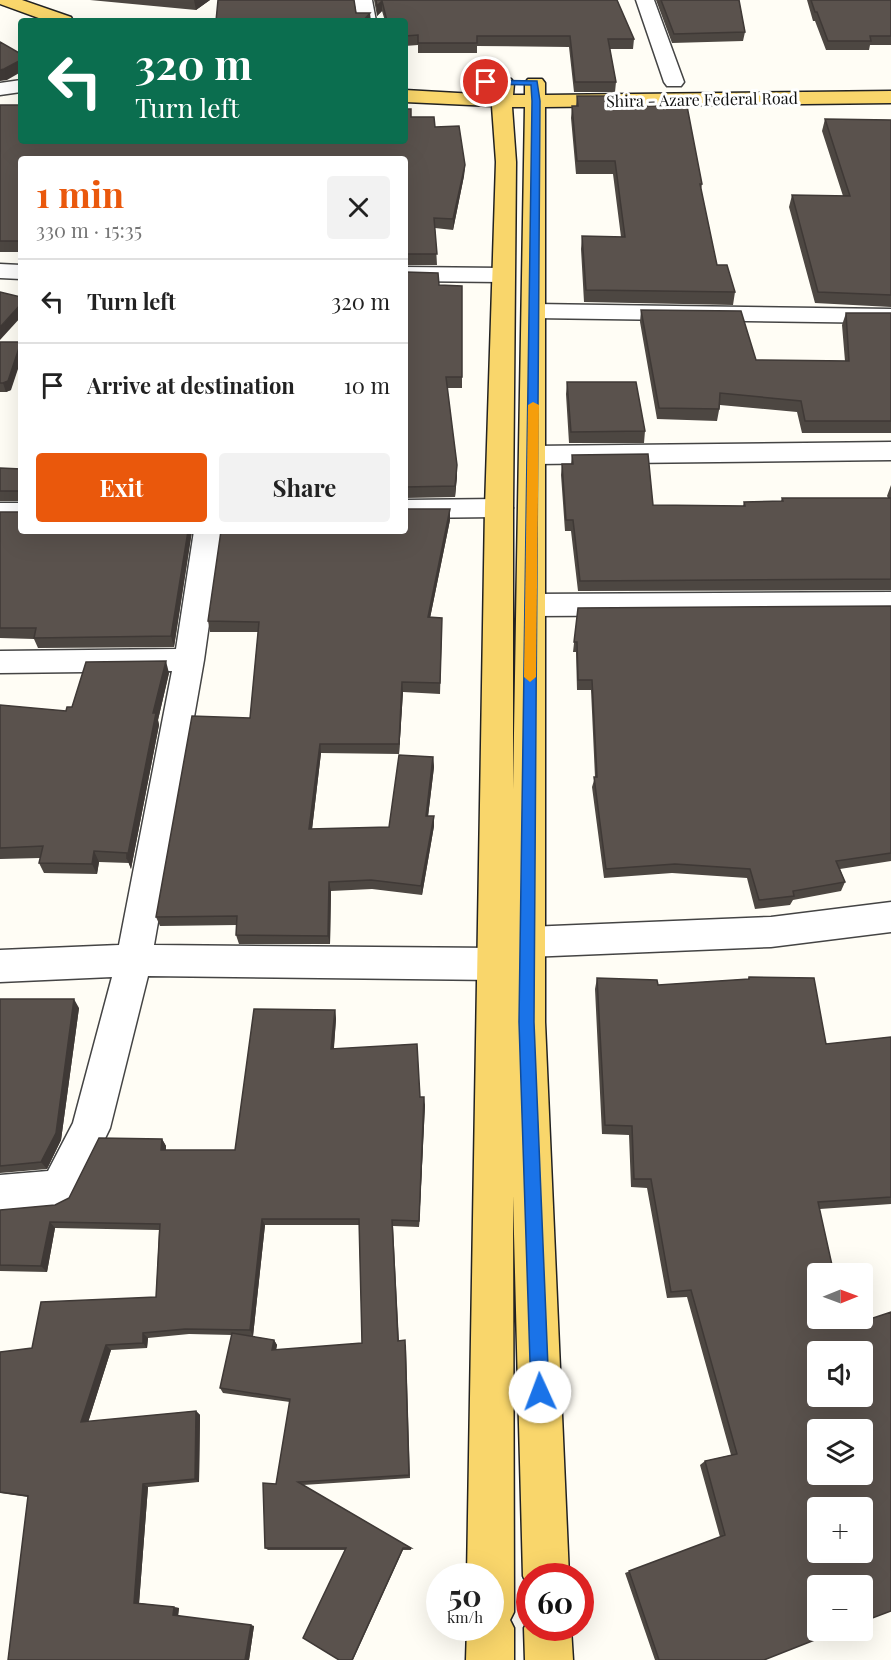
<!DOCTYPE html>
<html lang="en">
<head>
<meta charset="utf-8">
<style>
	body { margin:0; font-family:"Playfair Display",serif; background:#f2f2f2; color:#222; height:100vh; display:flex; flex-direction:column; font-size:22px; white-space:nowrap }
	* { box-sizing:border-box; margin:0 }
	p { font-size:20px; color:#767676 }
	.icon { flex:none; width:33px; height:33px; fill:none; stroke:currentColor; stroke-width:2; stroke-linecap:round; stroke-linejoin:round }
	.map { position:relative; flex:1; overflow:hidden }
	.side { position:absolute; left:18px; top:156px; width:390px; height:378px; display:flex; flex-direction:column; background:#fff; border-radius:6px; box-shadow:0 6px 24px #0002 }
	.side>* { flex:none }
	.top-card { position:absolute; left:18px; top:18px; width:390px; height:126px; border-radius:6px; box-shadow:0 6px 24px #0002; background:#0b6e4f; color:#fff; overflow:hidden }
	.needle { width:39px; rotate:89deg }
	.controls { position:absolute; left:807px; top:1263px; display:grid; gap:12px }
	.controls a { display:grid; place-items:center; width:66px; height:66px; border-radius:6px; background:#fff; box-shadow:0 6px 24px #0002; font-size:30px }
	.speed { position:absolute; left:426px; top:1563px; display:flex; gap:12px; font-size:30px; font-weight:700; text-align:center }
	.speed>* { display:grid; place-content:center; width:78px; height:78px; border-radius:50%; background:#fff; box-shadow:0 6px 24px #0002; line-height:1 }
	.speed small { font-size:15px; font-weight:400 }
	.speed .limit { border:9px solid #d22; background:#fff; color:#111 }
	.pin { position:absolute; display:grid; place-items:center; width:51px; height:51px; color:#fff; margin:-26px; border:3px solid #fff; border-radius:50%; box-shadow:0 2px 6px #0007 }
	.me { position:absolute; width:66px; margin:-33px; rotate:358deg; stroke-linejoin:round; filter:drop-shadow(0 0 4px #0008) }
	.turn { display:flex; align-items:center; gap:21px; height:126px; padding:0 18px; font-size:27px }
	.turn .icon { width:78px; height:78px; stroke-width:2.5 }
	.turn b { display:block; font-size:42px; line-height:51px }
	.round { display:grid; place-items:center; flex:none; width:63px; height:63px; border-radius:6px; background:#f2f2f2 }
	.overview { display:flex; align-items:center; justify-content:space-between; height:102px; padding:0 18px }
	h1 { font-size:36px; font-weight:700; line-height:45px; color:#ea580c }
	.cta { display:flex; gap:12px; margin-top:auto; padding:12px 18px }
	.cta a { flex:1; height:69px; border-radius:6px; background:#ea580c; color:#fff; font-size:24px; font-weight:700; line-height:69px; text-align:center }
	.cta a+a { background:#f2f2f2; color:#222 }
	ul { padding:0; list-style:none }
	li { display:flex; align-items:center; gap:18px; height:84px; padding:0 18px; border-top:2px solid #e0e0e0 }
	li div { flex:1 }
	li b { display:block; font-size:22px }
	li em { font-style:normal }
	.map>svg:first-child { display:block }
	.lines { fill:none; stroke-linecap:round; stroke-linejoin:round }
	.minor-casing { stroke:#444; stroke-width:3 }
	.primary-casing { stroke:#222; stroke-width:3 }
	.minor { fill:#fff; fill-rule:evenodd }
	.primary { fill:#f9d66b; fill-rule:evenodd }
	.wall { fill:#4d4742; fill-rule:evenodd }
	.shaded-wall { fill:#3f3936 }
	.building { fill:#5a524d; stroke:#3f3936; stroke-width:1.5; fill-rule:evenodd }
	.route { fill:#1a73e8; stroke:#114b97; stroke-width:1.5 }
	.slow { fill:#f59e0b }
	.labels { text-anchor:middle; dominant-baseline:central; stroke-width:6; stroke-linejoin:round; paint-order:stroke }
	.far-street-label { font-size:16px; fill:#111; stroke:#fff }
</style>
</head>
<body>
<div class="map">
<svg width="891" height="1660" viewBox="0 0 891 1660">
	<rect width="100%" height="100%" fill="#fffdf5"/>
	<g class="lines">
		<defs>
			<path id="minor" d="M354 0H372L376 21H358Z
				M636 0H654L684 82 681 86H667L664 82Z
				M21 80V92L0 95V83Z
				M0 264 21 265V279L0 278Z
				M405 267 502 268 510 270 514 275 510 280 502 282 405 281Z
				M534 304 891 309V323L534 318 526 316 522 311 526 306Z
				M891 442V460L533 464 524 461 520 455 524 449 533 446Z
				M499 499 509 501 513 508 509 515 499 517 405 518V500Z
				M0 503H21V521H0Z
				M194 531H222L204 660 154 945 496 948 509 953 514 964 509 975 496 980 148 976 110 1128 74 1203 60 1209 0 1215V1175L48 1171 73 1123 112 977 0 982V950L119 945 172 671 0 673V651L176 649Z
				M891 592V614L531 616 521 612 517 605 521 598 531 594Z
				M891 902V932L771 947 528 957 516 953 510 942 516 931 528 927 771 917Z"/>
			<path id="primary" d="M0 0H22L71 17 73 21H47L0 4Z
				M504 77 511 79 514 83 513 95H525V83L528 79H542L545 83V95L891 91V103L545 107V1022L569 1576H530V1592L523 1576 513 1196 514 1612 510 1620 514 1628V1660H466L467 1628H490V1576H467L485 508 496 162 492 106 405 102V90L493 95 497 79ZM512 107H525L513 790V508L516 162Z
				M530 1616V1628H571L573 1660H525L524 1628Z"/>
		</defs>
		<use href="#minor" class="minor-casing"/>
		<use href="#primary" class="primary-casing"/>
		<use href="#minor" class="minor"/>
		<use href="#primary" class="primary"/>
	</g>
	<path class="wall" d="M90 0H210L196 10Z
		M374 0H617L634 39 633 49H610L616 82 615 92H574L569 47 477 46V53H418V45L405 46V21H385L382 11 377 16Z
		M656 0H739L745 32 743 41 672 43Z
		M807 0H891V45H870L869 50H826L815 21H813Z
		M577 96 621 106 702 184 701 189 717 265 735 292 733 305 584 302 581 249 582 236 621 237 613 174H576L571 118 572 106H576Z
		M0 105 21 141 411 117 435 127 465 165 464 176 453 230 435 228 437 265H405V159H21V252H0Z
		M825 119 891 120V307L815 303 789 207 792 195 843 196 822 131Z
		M405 272 439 285 462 286V388H447L457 476 455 497 405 498Z
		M641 310 756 360 845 361 842 325 846 313H891V433H802L797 412 720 405 717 421 657 419 640 322Z
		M0 342 11 390 6 392H0Z
		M567 382 645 431 644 443H569L566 394Z
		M572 455 653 505 743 506 744 502 781 501 782 498H888L887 496 891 485V590L578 591 571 531H565L561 475 562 464H571Z
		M0 468 192 531 174 647 38 648 34 639 0 638V512H19V501H0Z
		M450 520 430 618 442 628 440 694 403 692 399 754 321 753 312 829 389 827 433 757 434 767 428 816H434V826L422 895 372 889 331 891 330 944H239L236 935 237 925 160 926 156 917 250 718 258 632H210L208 621Z
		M891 606V861L840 869 845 882 841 891 793 900 790 905 755 909 747 878 672 873 604 878 592 787 595 777 591 690H577L576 652H573L578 608Z
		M169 673 158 720 159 725 131 869 129 863 99 862 97 874 44 873 39 863 40 858 0 859V705L66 711 72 707Z
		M749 977 826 1044 891 1037V1204L820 1209 764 1660H655L625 1573 720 1537 700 1465 705 1461 731 1455 687 1297 667 1298 647 1188 631 1187 629 1135 602 1134 595 989 597 978 658 985 748 979Z
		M0 999 79 1008 61 1140 47 1169 0 1173Z
		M335 1010 336 1019 334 1048 420 1097 425 1105 419 1227 393 1226 399 1341 406 1345 410 1478 303 1485 411 1548V1550H268L265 1548 290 1402 223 1393 220 1388 232 1335 189 1334 148 1338 147 1348 111 1350 88 1422 196 1411 200 1415 199 1482 148 1487 139 1603 179 1608 178 1616 254 1626 249 1660H8L28 1497 0 1493V1352L32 1348 156 1297 159 1230 55 1228 47 1272 0 1271V1210L55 1205 69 1198 162 1139 166 1146V1150H235ZM265 1225H359L362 1343 276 1350 277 1345 274 1340 250 1336H253Z"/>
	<path class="shaded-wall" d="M194 0H210L196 10Z
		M382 1V11L377 16V6Z
		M370 13 371 21H363Z
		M21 60V72L7 80 0 81V70Z
		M465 165 464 176 453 230V219Z
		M21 304V317L0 340V327Z
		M21 342V360L11 390 6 392 3 383Z
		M457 465V476L455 497V486Z
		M450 509V520L428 628V617Z
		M188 531H192L174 647 171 636Z
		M166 661 169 673 158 720 159 725 131 869 127 859 153 713Z
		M402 682 403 692 399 754V744Z
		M320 744 321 753 311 838 309 829Z
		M433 757 434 767 427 825 426 816Z
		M434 816V826L422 895 421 886Z
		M94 851 99 862 97 874 92 864Z
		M329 882 331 891 330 944 328 936Z
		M74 999 79 1008 61 1140 47 1169 41 1162Z
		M335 1010 336 1019 333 1057 331 1049Z
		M424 1097 425 1105 419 1227V1221Z
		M162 1139 166 1146 165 1157 161 1150Z
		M262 1219 265 1225 253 1336 250 1330Z
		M50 1222 55 1228 47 1272 41 1266Z
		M143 1333 148 1338 147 1348 143 1343Z
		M274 1340 277 1345 275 1355 272 1350Z
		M106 1345 111 1350 87 1426 81 1422Z
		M196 1411 200 1415 199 1482 195 1479Z
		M143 1484 148 1487 139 1604 134 1603Z
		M403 1548V1550L353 1660H352Z
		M174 1607 179 1608 178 1616 173 1615Z
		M251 1625 254 1626 249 1660H245Z"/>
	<path class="building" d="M218 0H354L356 13H370L363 21H216Z
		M376 0H617L634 39H608L616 82H575L570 36H477V43H418V35L405 36V21H387L382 1 377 6Z
		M661 0H739L745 32 674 34Z
		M811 0H891V36H870L871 41H828L817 12H815Z
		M0 42 21 54V60L4 69 0 70Z
		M577 96H619L621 106H687L702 184H700L717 265H727L735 292 586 290 582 236 625 237 615 161H577L572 106H578Z
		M0 105H21V141H405V109H411V117H434L435 127 459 126 465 165 453 219 434 218 437 254H405V159H21V241H0Z
		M825 119 891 120V295L818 292 792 195 850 196Z
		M405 272 438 273 439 285 462 286V377H446L457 465 455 486 405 487Z
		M0 292 21 297V304L0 327Z
		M641 310 741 311 756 360 849 361 846 313H891V421H805L801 401 720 393 719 409 659 408Z
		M0 342H21L8 381 3 383H0Z
		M567 382H636L645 431 571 432Z
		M648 454 653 505 745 506 744 502 783 501 782 498H891V579L580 581 573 520H566L562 464H573L572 455Z
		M0 468 21 469V531H188L171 636 34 638 36 628H0V512H19V491H0Z
		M405 509H450L428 617 442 618 440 683 402 682 399 744H320L309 829 389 827 399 755 433 757 426 816H434L421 886 371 880 329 882 328 936 236 935 237 916 156 917 192 716 250 718 259 622 208 621 221 531H405Z
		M891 606V853L836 861 845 882 793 891 794 896 759 900 750 869 675 864 606 869 594 777H597L592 680H578L577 642H574L578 608Z
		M166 661 153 713H156L127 859V853L94 851 92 864 39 863 43 846 0 848V705L66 711 67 707H72L86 662Z
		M749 977 814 978 826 1044 891 1037V1197L818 1202 834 1274H818V1318H862V1310L867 1320 891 1312V1611L862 1622V1586H818V1630H840L764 1660H659L629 1571 725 1535 705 1461 737 1454 691 1290 671 1292 651 1179H634L632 1126 605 1125 597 978 657 980 658 985 749 979ZM818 1352H862V1396H818ZM818 1430H862V1474H818ZM818 1508H862V1552H818Z
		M0 999H74L56 1133 41 1162 0 1166Z
		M254 1009 335 1010 331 1049 417 1044 420 1097H424L419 1221 392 1220 398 1341 405 1340 409 1475 298 1482 411 1548H403L352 1660H339L303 1638 346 1548H265L263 1483 276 1484 290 1399 220 1388 232 1333 274 1340 272 1350 362 1343 359 1219H262L250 1330 185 1329 143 1333V1343L106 1345 81 1422 196 1411 195 1479 143 1484 134 1603 174 1607 173 1615 251 1625 245 1660H8L28 1496 0 1492V1352L32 1348 41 1302 156 1297 160 1224 50 1222 41 1266 0 1265V1210L55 1205 69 1198 99 1138 162 1139 161 1150H235Z"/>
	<path class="route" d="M486 80 537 81 540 101 534 1022 549 1392 546 1398 540 1400 534 1398 531 1392 519 1022 532 101 531 85 483 84 482 82Z"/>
	<path class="slow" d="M533 402 539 405 536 677 530 682 524 677 528 405Z"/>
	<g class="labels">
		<g class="far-street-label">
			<text transform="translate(702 99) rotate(-1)">Shira - Azare Federal Road</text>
		</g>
	</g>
</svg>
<div class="controls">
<a><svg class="needle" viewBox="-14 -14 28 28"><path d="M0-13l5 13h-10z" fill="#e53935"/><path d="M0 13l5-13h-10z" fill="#767676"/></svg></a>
<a><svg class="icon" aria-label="sound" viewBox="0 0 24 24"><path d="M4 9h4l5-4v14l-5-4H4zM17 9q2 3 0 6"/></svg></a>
<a><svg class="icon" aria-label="layers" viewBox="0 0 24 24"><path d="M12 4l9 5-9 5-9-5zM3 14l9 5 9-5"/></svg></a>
<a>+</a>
<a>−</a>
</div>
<div class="speed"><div>50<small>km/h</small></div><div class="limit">60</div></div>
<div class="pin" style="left:486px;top:82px;background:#d93025"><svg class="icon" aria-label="arrive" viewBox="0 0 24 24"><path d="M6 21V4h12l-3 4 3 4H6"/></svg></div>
<svg class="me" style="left:540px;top:1392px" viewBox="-20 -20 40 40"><circle r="19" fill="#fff"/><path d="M0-13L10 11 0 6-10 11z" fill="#1a73e8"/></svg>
<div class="top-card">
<div class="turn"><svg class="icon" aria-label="left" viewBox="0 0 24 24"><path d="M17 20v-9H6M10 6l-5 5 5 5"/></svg><div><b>320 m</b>Turn left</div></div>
</div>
<section class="side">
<div class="overview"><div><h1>1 min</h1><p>330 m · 15:35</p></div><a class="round"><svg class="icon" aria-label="close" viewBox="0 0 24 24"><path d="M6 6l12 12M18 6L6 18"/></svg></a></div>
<ul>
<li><svg class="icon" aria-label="left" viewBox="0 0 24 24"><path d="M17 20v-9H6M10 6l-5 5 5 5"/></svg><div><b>Turn left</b></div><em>320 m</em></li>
<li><svg class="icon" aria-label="arrive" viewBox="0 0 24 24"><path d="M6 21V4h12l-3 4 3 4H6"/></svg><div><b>Arrive at destination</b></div><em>10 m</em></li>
</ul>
<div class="cta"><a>Exit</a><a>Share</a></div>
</section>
</div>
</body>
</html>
